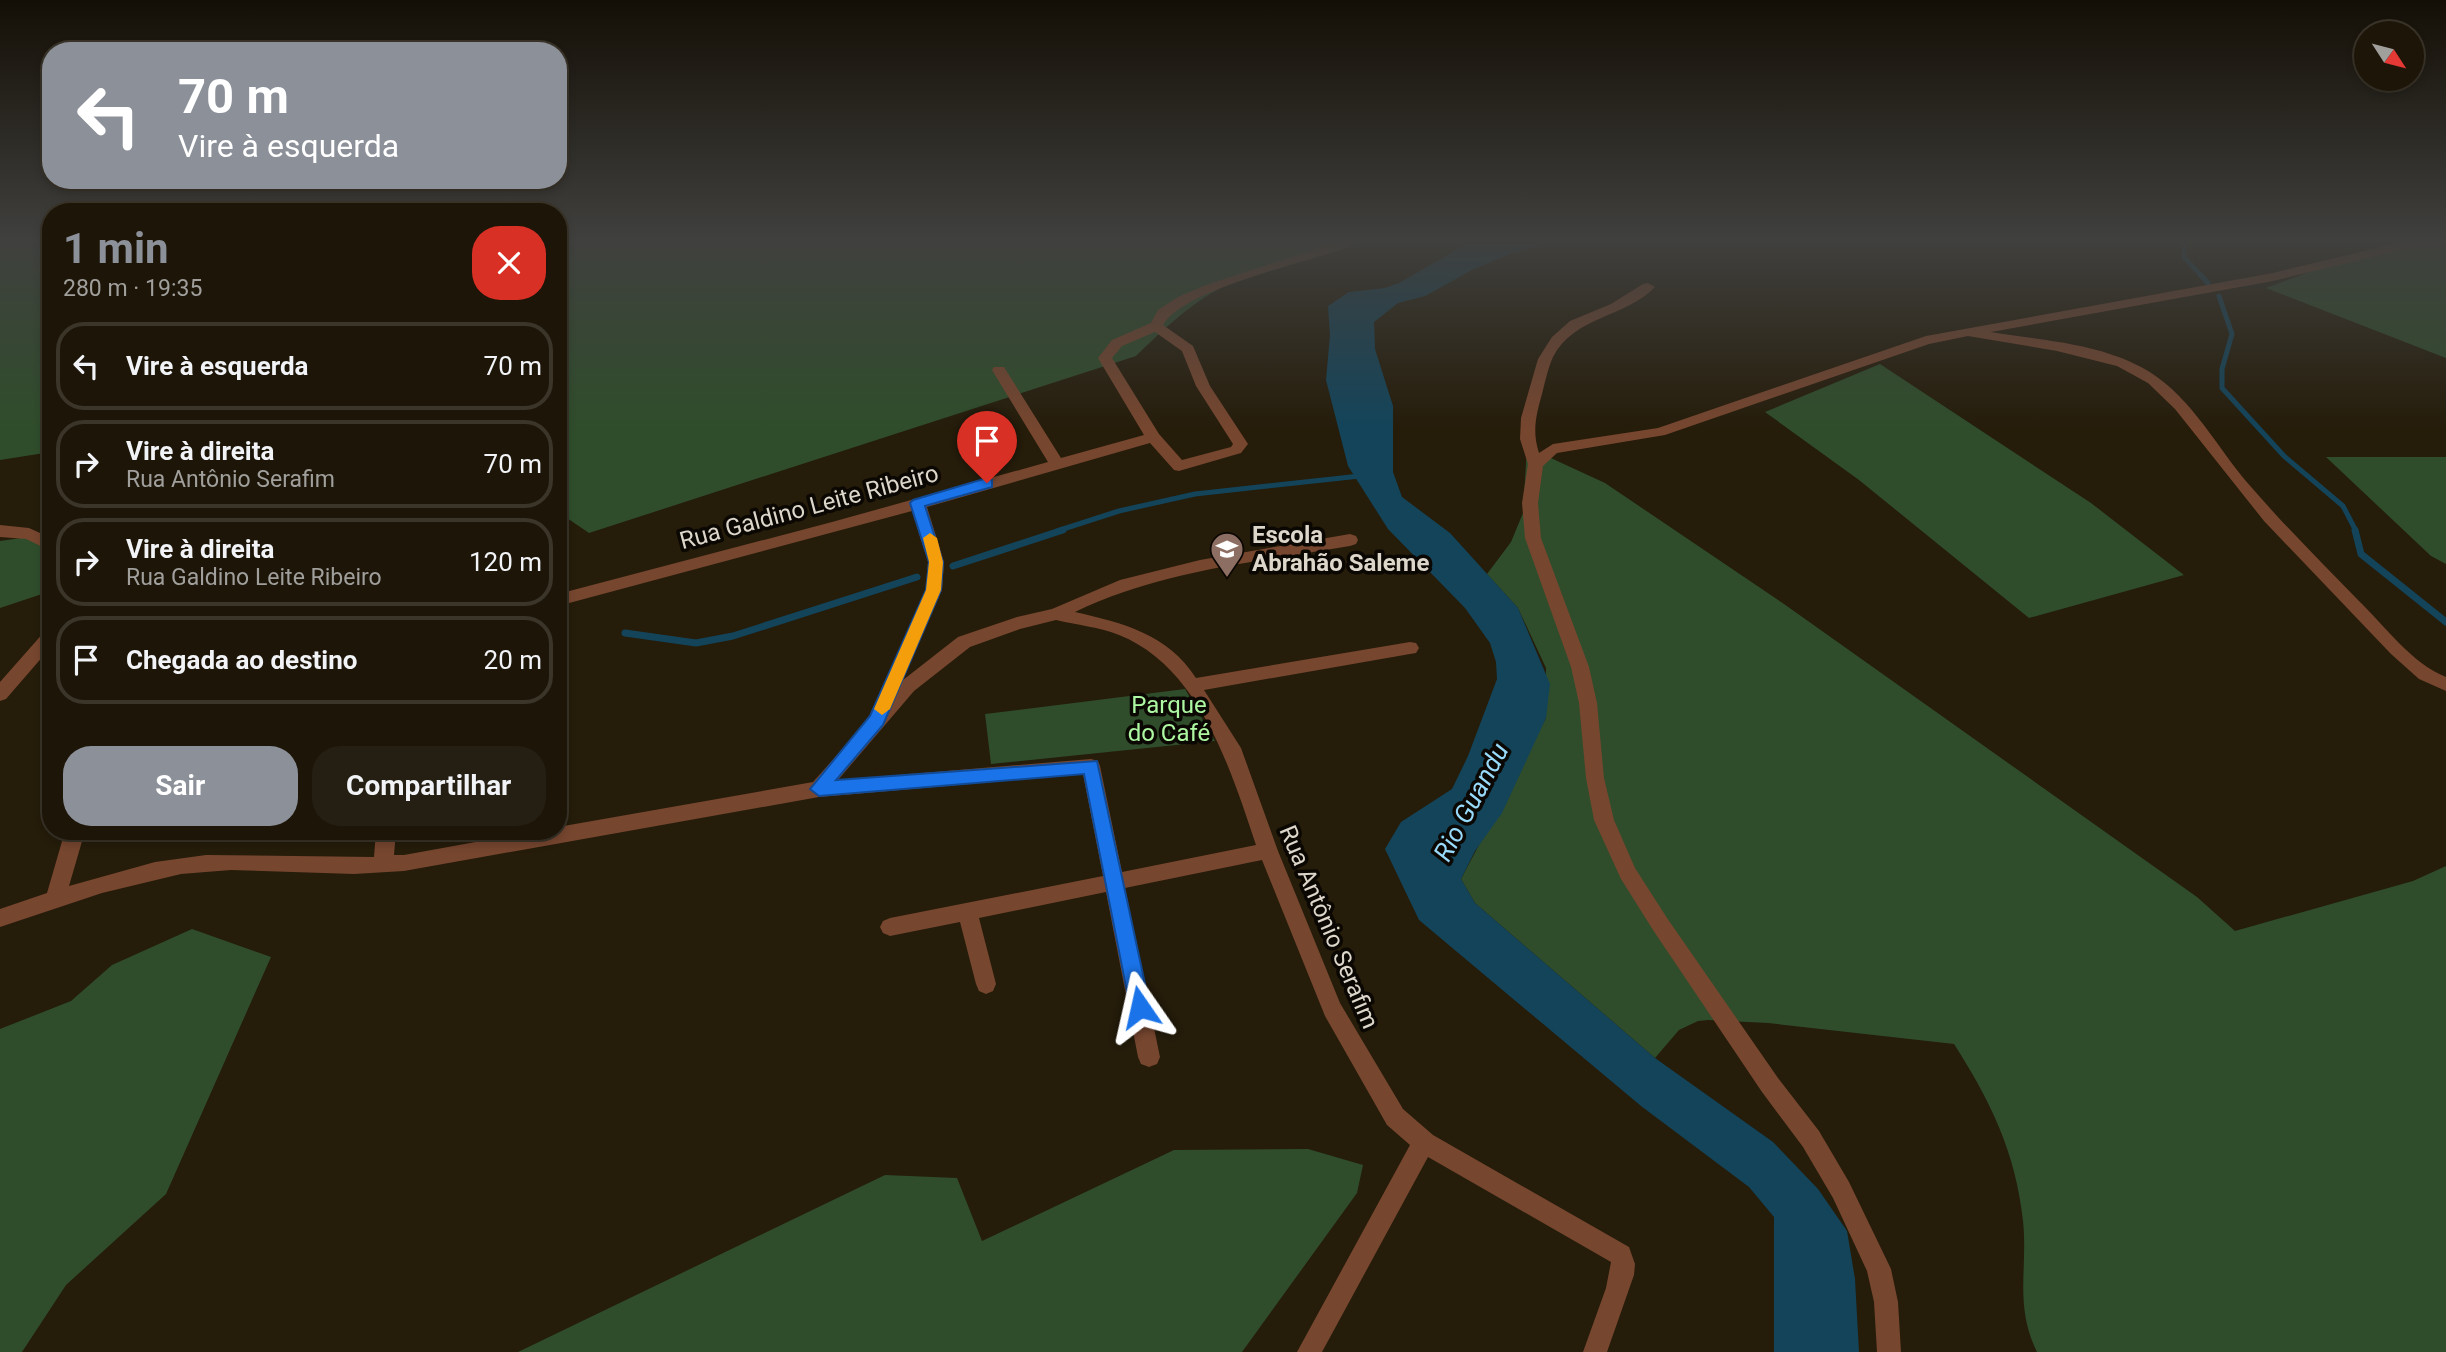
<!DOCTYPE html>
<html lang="pt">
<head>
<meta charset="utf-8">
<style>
	body { margin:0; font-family:Roboto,sans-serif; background:#251e12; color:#f1f3f6; height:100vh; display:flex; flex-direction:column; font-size:26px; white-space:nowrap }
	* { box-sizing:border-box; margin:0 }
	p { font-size:23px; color:#a09f9c }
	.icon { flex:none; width:38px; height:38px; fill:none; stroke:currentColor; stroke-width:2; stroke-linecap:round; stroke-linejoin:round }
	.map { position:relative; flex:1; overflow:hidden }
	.sheet { position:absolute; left:42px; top:203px; width:525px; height:637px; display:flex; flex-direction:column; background:#1c1508; border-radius:28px; box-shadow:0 4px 10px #0003,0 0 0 2px #3a3429 }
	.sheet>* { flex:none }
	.guide { position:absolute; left:42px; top:42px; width:525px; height:147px; border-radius:28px; box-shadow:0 4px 10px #0003,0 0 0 2px #3a3429; background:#8c9099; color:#fff; overflow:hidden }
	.needle { width:46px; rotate:126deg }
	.tools { position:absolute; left:2354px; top:21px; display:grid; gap:14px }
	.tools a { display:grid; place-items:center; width:70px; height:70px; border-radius:50%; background:#1c1508; box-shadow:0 4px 10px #0003,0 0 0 2px #3a3429; font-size:35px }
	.pin { position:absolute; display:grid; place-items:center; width:60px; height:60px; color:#fff; margin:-72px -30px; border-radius:50% 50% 50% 0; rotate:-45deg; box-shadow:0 0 7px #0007 }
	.pin .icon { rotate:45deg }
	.me { position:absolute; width:77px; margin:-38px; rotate:349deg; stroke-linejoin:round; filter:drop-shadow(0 0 5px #0008) }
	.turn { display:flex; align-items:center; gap:24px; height:147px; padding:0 21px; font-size:32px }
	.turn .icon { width:91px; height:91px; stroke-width:2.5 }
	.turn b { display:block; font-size:49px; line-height:60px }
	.round { display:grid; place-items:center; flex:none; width:74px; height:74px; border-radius:28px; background:#251e12 }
	.summary { display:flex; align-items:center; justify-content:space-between; height:119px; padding:0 21px }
	h1 { font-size:42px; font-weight:700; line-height:52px; color:#8c9099 }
	.primary-button { display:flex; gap:14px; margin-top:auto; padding:14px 21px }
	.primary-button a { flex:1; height:80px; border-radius:28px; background:#8c9099; color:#fff; font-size:28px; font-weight:700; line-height:80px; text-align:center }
	.primary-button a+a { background:#251e12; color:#f1f3f6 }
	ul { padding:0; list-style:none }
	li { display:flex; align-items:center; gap:21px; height:88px; margin:0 14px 10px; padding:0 7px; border:4px solid #3a3429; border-radius:28px }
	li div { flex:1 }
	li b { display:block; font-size:26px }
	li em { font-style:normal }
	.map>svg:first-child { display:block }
	.green { fill:#2f4d2b }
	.water { fill:#13445a }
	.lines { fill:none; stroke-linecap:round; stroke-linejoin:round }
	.stream-far1 { stroke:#13445a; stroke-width:5 }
	.stream { stroke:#13445a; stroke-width:7 }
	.minor { fill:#76462f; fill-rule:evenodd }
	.route { fill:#1a73e8; stroke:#114b97; stroke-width:2 }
	.slow { fill:#f59e0b }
	.labels { text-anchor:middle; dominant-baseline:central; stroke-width:7; stroke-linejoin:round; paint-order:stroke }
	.street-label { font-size:24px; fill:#dcd6cb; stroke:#0b0702 }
	.poi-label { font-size:24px; font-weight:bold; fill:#dcd6cb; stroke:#0b0702; text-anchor:start }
	.park-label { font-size:24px; fill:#adf7a2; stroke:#0b0702 }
	.water-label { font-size:26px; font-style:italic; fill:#98dafb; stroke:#0b0702 }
</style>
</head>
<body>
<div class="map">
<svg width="2446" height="1352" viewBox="0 0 2446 1352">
	<rect width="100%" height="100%" fill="#251c0a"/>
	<path class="green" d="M0 239H51V452L0 460Z
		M558 239H1352C1319 258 1286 264 1250 276 1204 290 1170 323 1136 356L589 533 558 512Z
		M2446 239V358L2266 288 2328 265Z
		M1880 364 2091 503 2184 575 2029 618 1859 480 1765 412Z
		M1527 447 1605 483 1784 604 2197 897 2235 931 2413 881 2446 866V1352H2037C2014 1305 2028 1269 2023 1221 2016 1153 1990 1100 1954 1044L1768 1023 1708 1020 1698 1021 1679 1030 1655 1058 1475 903 1461 879 1546 718V668L1518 608 1487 574 1511 542 1523 513Z
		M2326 457H2446V564L2431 556Z
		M28 537 51 550V591L0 608V541Z
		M1185 689 1215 741 991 764 985 714Z
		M192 929 271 957 166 1194 66 1285 22 1352H0V1029L71 1001 112 965Z
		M1308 1149 1363 1165 1357 1193 1242 1352H518L885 1175 957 1178 982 1241 1174 1150Z"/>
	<path class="water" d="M1475 239H1563L1507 255 1472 270 1425 296 1398 303 1374 322 1375 349 1393 406V472L1402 497 1450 533 1518 608 1550 684 1546 718 1502 813 1475 851 1461 879 1475 903 1655 1058 1773 1142 1818 1189 1847 1231 1855 1279 1859 1352H1774V1217L1749 1187 1641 1106 1419 920 1385 849 1401 822 1452 789 1468 756 1497 679 1496 662 1490 643 1465 608 1388 529 1348 466 1326 380 1330 335 1328 306 1349 292 1385 288 1399 283Z"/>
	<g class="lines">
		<path class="stream-far1" d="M2185 239 2184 257 2208 283
			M2219 296 2232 334 2222 369V388L2284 456 2343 506 2356 531
			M1057 531 1119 511 1195 494 1360 476"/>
		<path class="stream" d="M2355 530 2361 554 2446 622
			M953 566 1063 530
			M625 633 696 643 733 636 917 577"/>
		<path class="minor" d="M1346 239H1363L1344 249C1303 263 1182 290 1163 325L1193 346 1210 386 1248 444 1241 453 1179 471 1174 470 1150 443 927 507 944 562 942 590 903 680 958 637 1017 617 1052 609 1120 580 1200 560 1350 534 1356 536 1358 540 1356 544 1350 546C1257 562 1161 570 1075 612 1123 623 1168 634 1196 678L1410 642 1416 643 1419 648 1416 653 1410 654 1204 690 1241 748 1278 851 1340 1003 1403 1109 1433 1135 1629 1247 1635 1264 1634 1275 1607 1352H1583L1606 1288 1611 1262 1428 1157 1322 1352H1297L1410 1145 1387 1125 1325 1016 1262 860 1125 888 1160 1057 1157 1064 1149 1067 1141 1064 1138 1057 1106 892 979 918 996 984 993 991 986 994 979 991 976 984 960 922 890 936 883 933 880 927 883 921 890 918 1103 876 1083 774 819 797 404 871 354 874 231 870 181 874 102 893 0 927V909L47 893 65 831H85L69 886 155 862 206 855 374 857 376 831H396L394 855H404L536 831H558V827L813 782 878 709 875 704 926 590 928 562 912 511 558 606V594L832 522 1048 462 992 370 994 367H1004L1061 458 1144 435 1098 358 1112 340 1151 323 1158 310 1178 297 1206 285ZM1155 332 1182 351 1196 386 1233 444 1231 447 1182 460 1159 434 1112 358 1122 346ZM1056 620C1076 625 1100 627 1119 635 1200 667 1231 771 1256 845L1122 872 1100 766 1098 761 1091 759 838 780 914 691 970 647 1020 629Z
			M2446 239V244L2409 248 2273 281 1991 332C2040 340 2097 343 2141 367 2187 391 2213 441 2245 480 2281 522 2320 561 2358 600 2385 626 2411 663 2446 677V691L2419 679 2391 654 2264 521 2175 409 2148 383 2117 366 2057 351 1968 336 1929 344 1665 435 1557 453 1543 466 1538 503 1541 538 1589 667 1597 703 1604 778 1614 820 1635 868 1667 918 1778 1078 1819 1131 1849 1182 1891 1269 1898 1302 1901 1352H1877L1874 1302 1867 1271 1833 1198 1803 1147 1762 1092 1653 930 1621 879 1594 820 1586 778 1579 703 1571 667 1525 538 1522 503 1528 464 1520 439 1521 418 1538 359 1552 337 1570 321 1611 304 1643 284 1648 283 1655 287C1625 318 1574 316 1553 357 1548 368 1545 382 1542 394 1536 415 1532 432 1539 453L1553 444 1658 428 1926 336 2273 273 2409 240Z
			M0 525 29 528 51 538V551L26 539 0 537Z
			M51 629V647L6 699 0 701V682L45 631Z
			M51 728V743L43 741 40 736 43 731Z"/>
	</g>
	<linearGradient id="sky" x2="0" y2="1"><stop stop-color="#140f06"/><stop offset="0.56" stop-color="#40403e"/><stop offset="1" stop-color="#40403e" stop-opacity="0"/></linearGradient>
	<rect width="2446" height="429" fill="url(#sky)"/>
	<path class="route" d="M987 478 992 480V487L925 506 943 562 941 590 883 725 836 780 1097 761 1150 1007 1147 1014 1140 1016 1133 1014 1130 1007 1084 774 819 796 810 789 870 716 926 590 929 562 910 503 913 500Z"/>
	<path class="slow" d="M930 533 937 538 943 562 941 590 890 709 882 715 874 709 926 590 929 562 923 538Z"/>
	<defs>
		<symbol id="school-pin" viewBox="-11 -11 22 30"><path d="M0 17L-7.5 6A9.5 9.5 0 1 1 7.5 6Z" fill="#8d6e63" stroke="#0b0702"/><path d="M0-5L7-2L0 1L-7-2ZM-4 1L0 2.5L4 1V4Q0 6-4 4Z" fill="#fff"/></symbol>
	</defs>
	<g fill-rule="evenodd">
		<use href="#school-pin" x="1208" y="530" width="38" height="52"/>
	</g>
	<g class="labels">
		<g class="street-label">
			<text transform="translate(809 507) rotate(-15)">Rua Galdino Leite Ribeiro</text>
			<text transform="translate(1329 927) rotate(67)">Rua Antônio Serafim</text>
		</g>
		<g class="poi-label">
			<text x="1252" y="535">Escola<tspan x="1252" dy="28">Abrahão Saleme</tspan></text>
		</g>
		<g class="park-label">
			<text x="1169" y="705">Parque<tspan x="1169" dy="28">do Café</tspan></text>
		</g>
		<g class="water-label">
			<text transform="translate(1471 802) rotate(-62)">Rio Guandu</text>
		</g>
	</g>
</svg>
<div class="tools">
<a><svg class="needle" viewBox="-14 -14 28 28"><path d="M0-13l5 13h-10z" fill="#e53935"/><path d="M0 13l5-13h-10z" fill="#a09f9c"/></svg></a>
</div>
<div class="pin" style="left:987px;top:483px;background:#d93025"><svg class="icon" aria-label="arrive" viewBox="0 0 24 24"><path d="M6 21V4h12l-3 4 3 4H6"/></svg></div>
<svg class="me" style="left:1140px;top:1007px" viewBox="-20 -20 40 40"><path d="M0-17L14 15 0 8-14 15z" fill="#1a73e8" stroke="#fff" stroke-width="4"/></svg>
<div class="guide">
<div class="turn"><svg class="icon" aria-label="left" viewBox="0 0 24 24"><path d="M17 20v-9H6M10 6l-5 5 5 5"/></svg><div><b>70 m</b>Vire à esquerda</div></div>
</div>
<section class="sheet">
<div class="summary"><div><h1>1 min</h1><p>280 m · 19:35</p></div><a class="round" style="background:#d93025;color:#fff"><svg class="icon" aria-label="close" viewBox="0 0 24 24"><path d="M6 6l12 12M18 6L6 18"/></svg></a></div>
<ul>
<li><svg class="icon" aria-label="left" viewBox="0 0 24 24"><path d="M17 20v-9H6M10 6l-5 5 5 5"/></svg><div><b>Vire à esquerda</b></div><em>70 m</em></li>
<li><svg class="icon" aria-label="right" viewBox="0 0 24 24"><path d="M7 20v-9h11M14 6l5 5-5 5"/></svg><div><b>Vire à direita</b><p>Rua Antônio Serafim</p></div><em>70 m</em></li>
<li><svg class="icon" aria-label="right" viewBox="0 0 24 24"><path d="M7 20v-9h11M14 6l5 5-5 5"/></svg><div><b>Vire à direita</b><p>Rua Galdino Leite Ribeiro</p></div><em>120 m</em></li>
<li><svg class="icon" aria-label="arrive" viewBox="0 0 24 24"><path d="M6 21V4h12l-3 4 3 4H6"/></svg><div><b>Chegada ao destino</b></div><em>20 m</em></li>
</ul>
<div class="primary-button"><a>Sair</a><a>Compartilhar</a></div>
</section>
</div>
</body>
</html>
